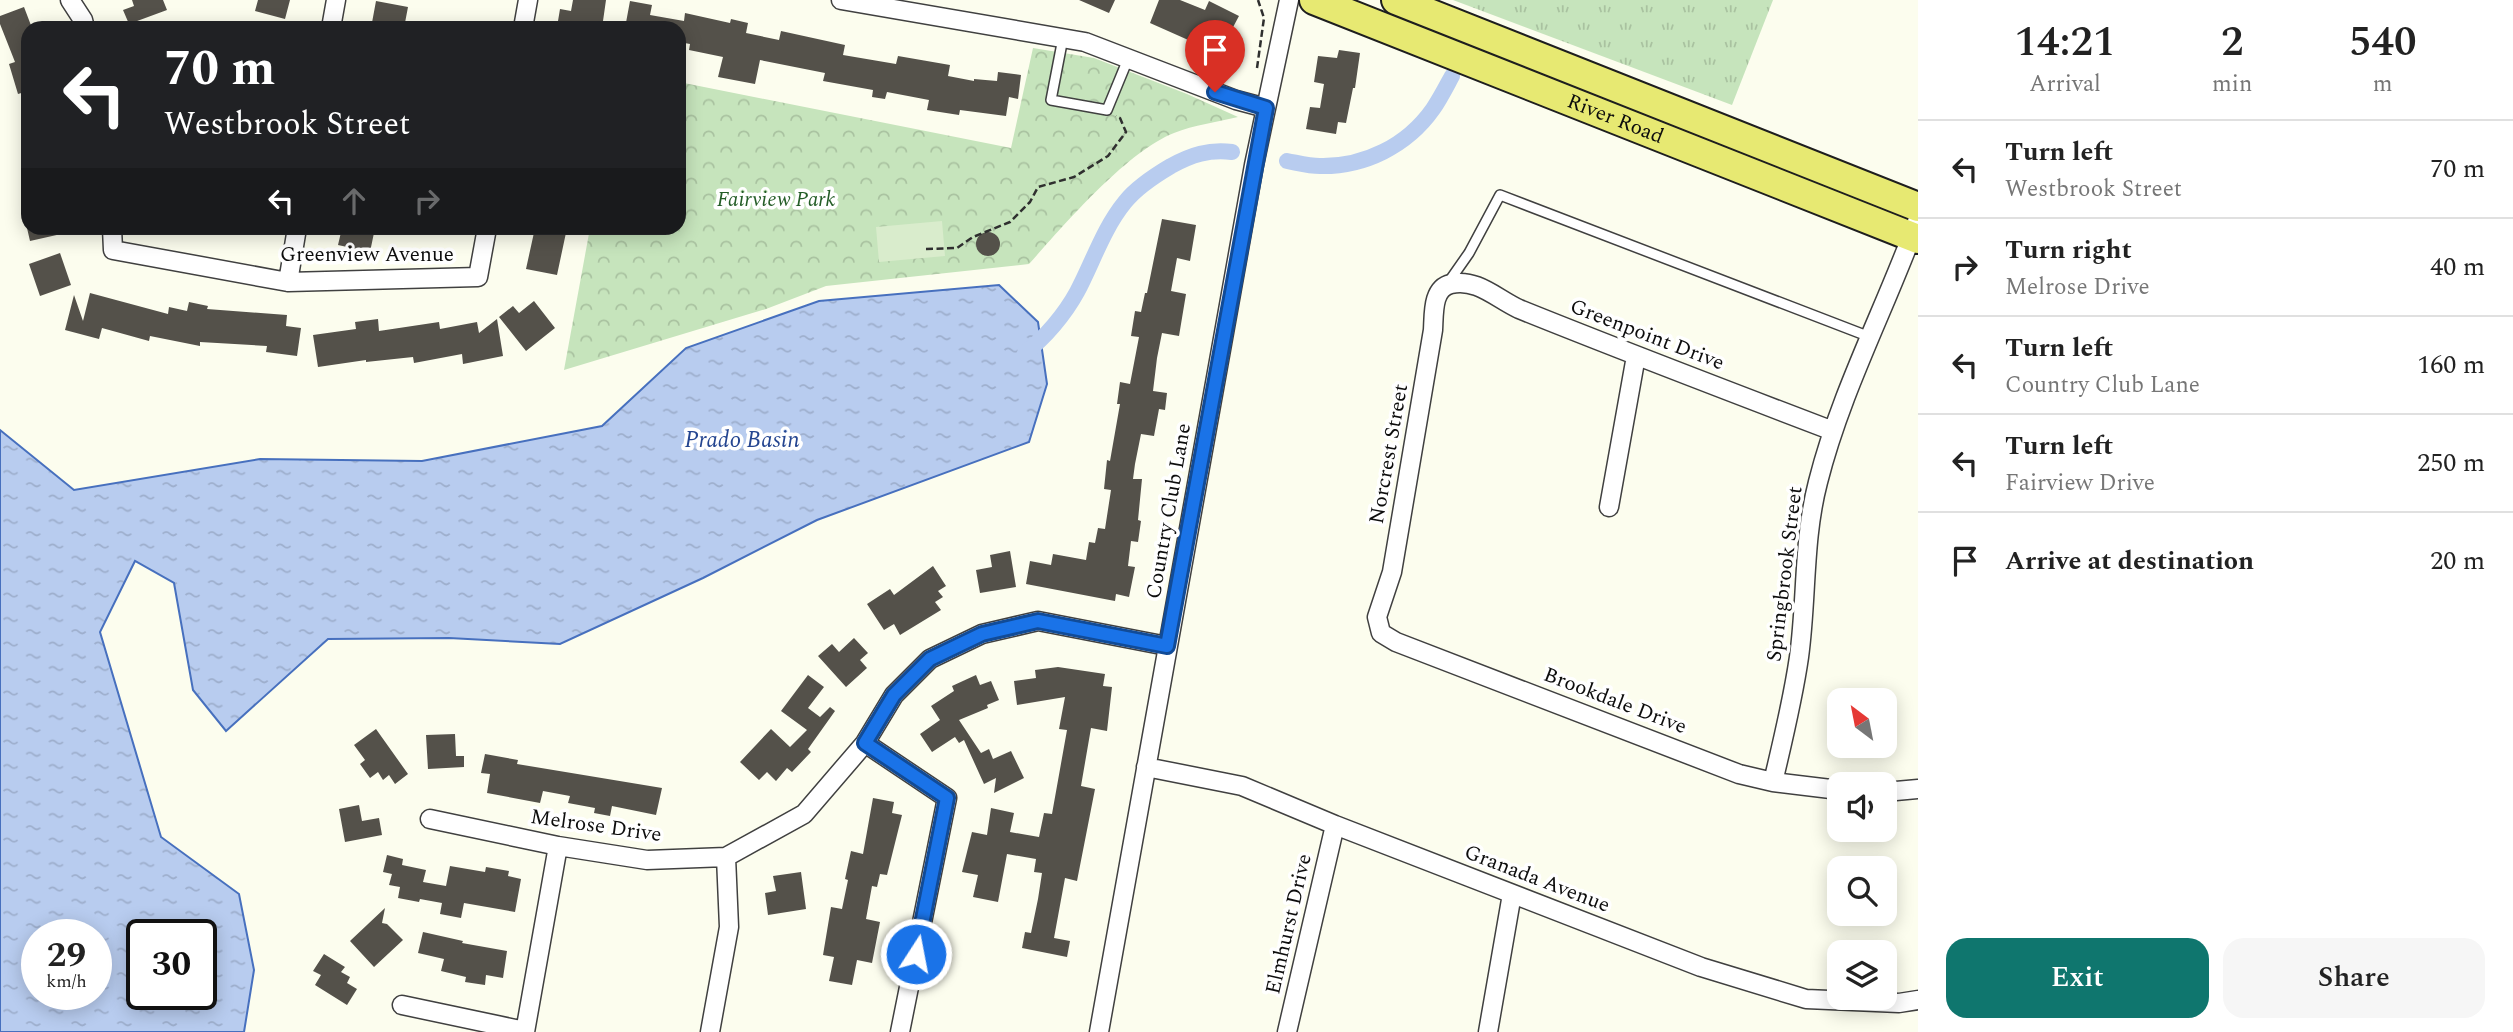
<!DOCTYPE html>
<html lang="en">
<head>
<meta charset="utf-8">
<style>
	body { margin:0; font-family:Spectral,serif; background:#f6f6f6; color:#222; height:100vh; display:flex; flex-direction:column; font-size:26px; white-space:nowrap }
	* { box-sizing:border-box; margin:0 }
	p { font-size:23px; color:#767676 }
	.icon { flex:none; width:38px; height:38px; fill:none; stroke:currentColor; stroke-width:2; stroke-linecap:round; stroke-linejoin:round }
	.map { position:relative; flex:1; overflow:hidden }
	.drawer { display:flex; flex-direction:column; background:#fff; width:595px }
	.drawer>* { flex:none }
	.banner { position:absolute; left:21px; top:21px; width:665px; height:214px; border-radius:21px; box-shadow:0 4px 18px #0003; background:#202124; color:#fff; overflow:hidden }
	.needle { width:46px; rotate:328deg }
	.buttons { position:absolute; left:1827px; top:688px; display:grid; gap:14px }
	.buttons a { display:grid; place-items:center; width:70px; height:70px; border-radius:14px; background:#fff; box-shadow:0 4px 18px #0003; font-size:35px }
	.speed { position:absolute; left:21px; top:919px; display:flex; gap:14px; font-size:35px; font-weight:700; text-align:center }
	.speed>* { display:grid; place-content:center; width:91px; height:91px; border-radius:50%; background:#fff; box-shadow:0 4px 18px #0003; line-height:1 }
	.speed small { font-size:18px; font-weight:400 }
	.speed .limit { border:4px solid #111; border-radius:10px; background:#fff; color:#111 }
	.pin { position:absolute; display:grid; place-items:center; width:60px; height:60px; color:#fff; margin:-72px -30px; border-radius:50% 50% 50% 0; rotate:-45deg; box-shadow:0 0 7px #0007 }
	.pin .icon { rotate:45deg }
	.me { position:absolute; width:77px; margin:-38px; rotate:11deg; stroke-linejoin:round; filter:drop-shadow(0 0 5px #0008) }
	.turn { display:flex; align-items:center; gap:24px; height:147px; padding:0 28px; font-size:32px }
	.turn .icon { width:91px; height:91px; stroke-width:2.5 }
	.turn b { display:block; font-size:49px; line-height:60px }
	.lanes { display:flex; align-items:center; height:66px; padding:0 28px; background:#0003; justify-content:center; gap:35px; direction:ltr }
	.lanes .off { opacity:.35 }
	.eta { display:flex; justify-content:space-evenly; align-items:center; height:119px; text-align:center }
	.eta b { font-size:42px; font-weight:600; line-height:49px }
	.cta { display:flex; gap:14px; margin-top:auto; padding:14px 28px }
	.cta a { flex:1; height:80px; border-radius:21px; background:#0f766e; color:#fff; font-size:28px; font-weight:600; line-height:80px; text-align:center }
	.cta a+a { background:#f6f6f6; color:#222 }
	ul { padding:0; list-style:none }
	li { display:flex; align-items:center; gap:21px; height:98px; padding:0 28px; border-top:2px solid #e0e0e0 }
	li div { flex:1 }
	li b { display:block; font-size:26px }
	li em { font-style:normal }
	main { display:flex; flex:1; min-height:0 }
	.map>svg:first-child { display:block }
	.grass { fill:url(#grass-tufts) }
	.park { fill:url(#park-crowns) }
	.pitch { fill:#d9eccc }
	.water { fill:url(#water-ripples); stroke:#4770be; stroke-width:2; fill-rule:evenodd }
	.lines { fill:none; stroke-linecap:round; stroke-linejoin:round }
	.canal { stroke:#b8ccef; stroke-width:16 }
	.building { fill:#54514a }
	.service-casing { stroke:#404040; stroke-width:12 }
	.minor-casing { stroke:#404040; stroke-width:21 }
	.primary-casing { stroke:#1e1e1e; stroke-width:32 }
	.path { stroke:#2f2f2f; stroke-width:2.5; stroke-dasharray:7 3.5; stroke-linecap:butt }
	.service { stroke:#fff; stroke-width:9 }
	.minor { stroke:#fff; stroke-width:18 }
	.primary { stroke:#e7e972; stroke-width:28 }
	.route-casing { stroke:#114b97; stroke-width:18 }
	.route { stroke:#1a73e8; stroke-width:12 }
	.labels { text-anchor:middle; dominant-baseline:central; stroke-width:7; stroke-linejoin:round; paint-order:stroke }
	.street-label { font-size:21px; fill:#0d0d0d; stroke:#fff }
	.park-label { font-size:21px; font-style:italic; fill:#245d27; stroke:#fff }
	.water-label { font-size:23px; font-style:italic; fill:#244590; stroke:#fff }
</style>
</head>
<body>
<main>
<div class="map">
<svg width="1918" height="1032" viewBox="0 0 1918 1032">
	<defs>
		<pattern id="grass-tufts" width="24" height="20" patternUnits="userSpaceOnUse" patternTransform="scale(1.75)"><rect width="24" height="20" fill="#c6e4bc"/><path d="M3 7l-1-3M5 7V3M7 7l1-3M15 17l-1-3M17 17v-4M19 17l1-3" fill="none" stroke="#a9c2a0"/></pattern>
		<pattern id="park-crowns" width="20" height="18" patternUnits="userSpaceOnUse" patternTransform="scale(1.75)"><rect width="20" height="18" fill="#c6e4bc"/><path d="M2 6a3 3 0 1 1 6 0M12 15a3 3 0 1 1 6 0" fill="none" stroke="#a9c2a0"/></pattern>
		<pattern id="water-ripples" width="26" height="14" patternUnits="userSpaceOnUse" patternTransform="scale(1.75)"><rect width="26" height="14" fill="#b8ccef"/><path d="M2 4q2-2 4 0t4 0M15 11q2-2 4 0t4 0" fill="none" stroke="#9daecc"/></pattern>
	</defs>
	<rect width="100%" height="100%" fill="#fcfdee"/>
	<path class="grass" d="M1453 0H1773L1732 105Z"/>
	<path class="park" d="M1033 48 1094 58 1187 94 1238 117C1217 122 1194 125 1174 133 1126 152 1064 225 1029 264L826 286 766 309 564 370 590 228H679V82L1011 148Z"/>
	<path class="pitch" d="M942 221 945 256 879 262 876 227Z"/>
	<path class="water" d="M999 285 1038 322 1047 384 1029 442 817 520 703 578 560 644 449 638 328 639 226 731 193 690 174 583 135 561 100 632 161 837 239 894 254 970 244 1032H0V430L74 490 260 459 422 461 602 426 686 348 819 301ZM37 934H96V994H37ZM142 934H201V994H142Z"/>
	<g class="lines">
		<path class="canal" d="M1287 161C1298 163 1309 166 1320 166 1364 167 1407 146 1433 109 1440 99 1446 87 1452 76
			M1025 353C1045 338 1065 314 1077 292 1093 262 1103 229 1125 202 1137 187 1154 176 1171 166 1191 155 1209 149 1232 152"/>
	</g>
	<path class="building" d="M132 0H163L167 10 129 24 123 10 134 6Z
		M258 0H290L285 19 255 11Z
		M573 0H606L602 28 557 27 560 9 571 11Z
		M1079 0H1115L1109 13Z
		M1159 0H1180L1205 10 1209 1 1239 16 1224 44 1209 37 1204 47 1150 23Z
		M376 1 408 7 404 28H371Z
		M630 1 652 5 650 15 684 21 685 13 730 23 731 19 748 23 746 33 779 40 781 31 845 45 843 55 896 64 898 56 950 65 948 76 974 81V79L997 81 998 72 1021 75 1018 99 1009 97 1006 116 960 110 959 115 927 110 929 100 887 92 885 99 872 97 873 90 823 81 825 73 760 60 755 84 718 77 723 57 689 50 690 44 679 42V28H625Z
		M24 7 32 28H28V91L18 94 9 64 15 62 0 24V16Z
		M1339 50 1360 53 1355 88H1353L1346 123 1338 122 1336 134 1306 129 1310 107 1320 108 1324 84 1314 82 1318 56 1337 58Z
		M1162 219 1196 225 1190 261 1177 258 1171 291 1186 294 1179 336 1162 333 1157 358 1153 391 1167 393 1165 410 1159 409 1154 436 1141 434 1135 464 1133 479H1142L1138 520 1141 521 1138 542 1131 541 1128 566 1135 567 1129 597 1116 594 1115 601 1026 584 1030 561 1051 565 1053 554 1086 560 1089 542 1095 543 1098 528 1105 529 1111 490 1104 489 1107 460 1110 461 1120 404H1117L1120 382 1130 384 1139 337 1131 336 1135 311 1141 312 1145 293H1147Z
		M27 228H69L70 232 30 241Z
		M342 228H375L370 252 338 245Z
		M535 228H567L557 275 526 269Z
		M976 244a12 12 0 1 1 24 0a12 12 0 1 1-24 0Z
		M60 253 71 285 40 296 29 264Z
		M90 293 168 314 169 307 187 311 189 302 208 306 207 309 287 315 286 326 301 328 297 356 266 352 267 346 200 342V346L150 336 149 341 102 328 99 339 65 330 74 295 83 321Z
		M534 301 555 328 526 351 499 317 513 306 519 313Z
		M378 319 379 331 439 322 440 329 477 322 479 333 497 319 503 356 463 364 462 354 414 363 413 357 366 362V360L318 367 313 335 356 329 355 322Z
		M1010 551 1016 587 980 593 976 570 992 567 990 555Z
		M933 566 946 586 938 591 943 597 935 602 941 610 900 635 894 624 884 630 867 604 890 589 894 595Z
		M854 638 868 653 860 660 867 668 846 687 818 656 832 644 839 652Z
		M1058 667 1105 674 1103 686 1112 687 1107 731 1091 728 1081 786 1095 789 1077 881 1065 878 1054 938 1070 941 1067 957 1022 948 1025 932 1031 933 1038 899 1042 873 1034 872 1036 859 1007 854 998 902 973 897 978 875 962 872 972 832 987 835 991 808 1014 813 1010 832 1039 837 1044 813 1052 814 1067 730 1059 729 1065 697 1017 705 1014 681 1036 678 1035 670Z
		M808 675 824 687 808 708 820 717 830 707 835 711 808 749 811 752 792 772 787 768 776 781 767 772 759 780 740 762 771 729 790 747 807 730 781 711Z
		M976 675 980 685 991 681 999 700 987 705 988 708 959 720 981 753 989 749 993 759 1011 751 1024 778 994 793 996 778 984 784 964 740 959 743 955 737 932 752 920 734 940 720 931 706 954 691 952 686Z
		M376 729 408 774 395 784 389 775 383 780 378 772 370 778 360 764 365 760 354 745Z
		M455 734 456 756H464V767L428 769 426 735Z
		M485 754 518 760 517 764 662 788 656 815 612 806 610 816 594 813 595 808 568 803 570 796 543 791 540 803 487 793 490 774 481 773Z
		M873 798 894 802 892 813 902 815 887 875 880 874 877 887 872 886 866 919 880 922 872 963 857 960 852 985 829 981 834 957 823 955 831 907 842 909 848 880 845 879 851 851 863 854Z
		M359 805 362 821 379 818 382 835 345 842 339 809Z
		M387 855 403 859 402 865 426 870 423 882 446 886 450 866 485 872 486 867 509 871 508 876 521 879 515 912 464 903 461 918 440 914 442 903 420 899 419 902 398 898 400 887 389 885 392 874 383 872Z
		M801 872 806 909 768 915 765 893 776 891 773 876Z
		M385 908 382 923 387 924 403 940 374 967 350 941Z
		M423 932 463 941 462 943 507 951 503 978 486 975 485 985 465 982 466 977 441 971 444 959 418 953Z
		M324 954 345 967 341 972 350 977 347 983 357 989 347 1005 315 985 321 975 313 971Z"/>
	<g class="lines">
		<defs>
			<path id="service" d="M1063 38 1051 100 1107 110 1128 59
				M1448 283 1469 253 1500 195 1870 337"/>
			<path id="minor" d="M70 0 83 20 85 28
				M841 0 1085 42 1236 100 1266 108
				M331 28 336 0
				M523 28 528 0
				M112 228 113 250 288 282 478 277 487 228
				M288 282 297 228
				M1833 431C1728 391 1623 351 1519 309 1497 299 1477 278 1451 284 1432 288 1434 314 1433 330L1392 572 1377 617 1381 633 1396 642 1739 774 1773 782 1839 790
				M1609 507 1636 356
				M865 743 947 798 900 1032
				M1146 767 1242 786 1335 825 1701 967 1806 999 1899 1003 1918 1000
				M1773 782C1783 740 1793 699 1799 657 1807 599 1803 539 1818 482 1841 391 1886 307 1918 219
				M1885 792 1918 789
				M430 819 558 846 647 860 726 857 804 814 865 743 894 695 930 659 982 634 1038 621 1167 646
				M402 1005 525 1031
				M525 1032 558 846
				M710 1032 729 927 726 857
				M1099 1032 1254 165 1289 0
				M1287 1032 1335 825
				M1488 1032 1512 894"/>
			<g id="primary">
				<path id="s1" d="M1314 0 1918 239"/>
				<path d="M1396 0 1918 207"/>
			</g>
		</defs>
		<use href="#service" class="service-casing"/>
		<use href="#minor" class="minor-casing"/>
		<use href="#primary" class="primary-casing"/>
		<path class="path" d="M1257 68 1264 18 1258 0
			M926 249 957 248 973 237 1010 222 1030 202 1038 187 1074 177 1108 156 1126 132 1120 118 1116 116"/>
		<use href="#service" class="service"/>
		<use href="#minor" class="minor"/>
		<use href="#primary" class="primary"/>
	</g>
	<g class="lines">
		<defs>
			<path id="route" d="M916 954 947 798 865 743 894 695 930 659 982 634 1038 621 1167 646 1266 108 1215 92"/>
		</defs>
		<use href="#route" class="route-casing"/>
		<use href="#route" class="route"/>
	</g>
	<g class="labels">
		<g class="street-label">
			<text stroke="none"><textPath href="#s1" startOffset="324">River Road</textPath></text>
			<text x="367" y="255">Greenview Avenue</text>
			<text transform="translate(1647 335) rotate(21)">Greenpoint Drive</text>
			<text transform="translate(1389 454) rotate(-80)">Norcrest Street</text>
			<text transform="translate(1169 511) rotate(-80)">Country Club Lane</text>
			<text transform="translate(1785 574) rotate(-83)">Springbrook Street</text>
			<text transform="translate(1615 701) rotate(21)">Brookdale Drive</text>
			<text transform="translate(596 826) rotate(8)">Melrose Drive</text>
			<text transform="translate(1537 879) rotate(21)">Granada Avenue</text>
			<text transform="translate(1289 924) rotate(-77)">Elmhurst Drive</text>
		</g>
		<g class="park-label">
			<text x="776" y="200">Fairview Park</text>
		</g>
		<g class="water-label">
			<text x="742" y="440">Prado Basin</text>
		</g>
	</g>
</svg>
<div class="buttons">
<a><svg class="needle" viewBox="-14 -14 28 28"><path d="M0-13l5 13h-10z" fill="#e53935"/><path d="M0 13l5-13h-10z" fill="#767676"/></svg></a>
<a><svg class="icon" aria-label="sound" viewBox="0 0 24 24"><path d="M4 9h4l5-4v14l-5-4H4zM17 9q2 3 0 6"/></svg></a>
<a><svg class="icon" aria-label="search" viewBox="0 0 24 24"><circle cx="10" cy="10" r="6"/><path d="M15 15l6 6"/></svg></a>
<a><svg class="icon" aria-label="layers" viewBox="0 0 24 24"><path d="M12 4l9 5-9 5-9-5zM3 14l9 5 9-5"/></svg></a>
</div>
<div class="speed"><div>29<small>km/h</small></div><div class="limit">30</div></div>
<div class="pin" style="left:1215px;top:92px;background:#d93025"><svg class="icon" aria-label="arrive" viewBox="0 0 24 24"><path d="M6 21V4h12l-3 4 3 4H6"/></svg></div>
<svg class="me" style="left:916px;top:954px" viewBox="-20 -20 40 40"><circle r="17" fill="#1a73e8" stroke="#fff" stroke-width="3"/><path d="M0-11L8 9 0 5-8 9z" fill="#fff"/></svg>
<div class="banner">
<div class="turn"><svg class="icon" aria-label="left" viewBox="0 0 24 24"><path d="M17 20v-9H6M10 6l-5 5 5 5"/></svg><div><b>70 m</b>Westbrook Street</div></div>
<div class="lanes"><svg class="icon" aria-label="left" viewBox="0 0 24 24"><path d="M17 20v-9H6M10 6l-5 5 5 5"/></svg><svg class="icon off" aria-label="ahead" viewBox="0 0 24 24"><path d="M12 20V5M6 11l6-6 6 6"/></svg><svg class="icon off" aria-label="right" viewBox="0 0 24 24"><path d="M7 20v-9h11M14 6l5 5-5 5"/></svg></div>
</div>
</div>
<section class="drawer">
<div class="eta">
<div><b>14:21</b><p>Arrival</p></div>
<div><b>2</b><p>min</p></div>
<div><b>540</b><p>m</p></div>
</div>
<ul>
<li><svg class="icon" aria-label="left" viewBox="0 0 24 24"><path d="M17 20v-9H6M10 6l-5 5 5 5"/></svg><div><b>Turn left</b><p>Westbrook Street</p></div><em>70 m</em></li>
<li><svg class="icon" aria-label="right" viewBox="0 0 24 24"><path d="M7 20v-9h11M14 6l5 5-5 5"/></svg><div><b>Turn right</b><p>Melrose Drive</p></div><em>40 m</em></li>
<li><svg class="icon" aria-label="left" viewBox="0 0 24 24"><path d="M17 20v-9H6M10 6l-5 5 5 5"/></svg><div><b>Turn left</b><p>Country Club Lane</p></div><em>160 m</em></li>
<li><svg class="icon" aria-label="left" viewBox="0 0 24 24"><path d="M17 20v-9H6M10 6l-5 5 5 5"/></svg><div><b>Turn left</b><p>Fairview Drive</p></div><em>250 m</em></li>
<li><svg class="icon" aria-label="arrive" viewBox="0 0 24 24"><path d="M6 21V4h12l-3 4 3 4H6"/></svg><div><b>Arrive at destination</b></div><em>20 m</em></li>
</ul>
<div class="cta"><a>Exit</a><a>Share</a></div>
</section>
</main>
</body>
</html>
